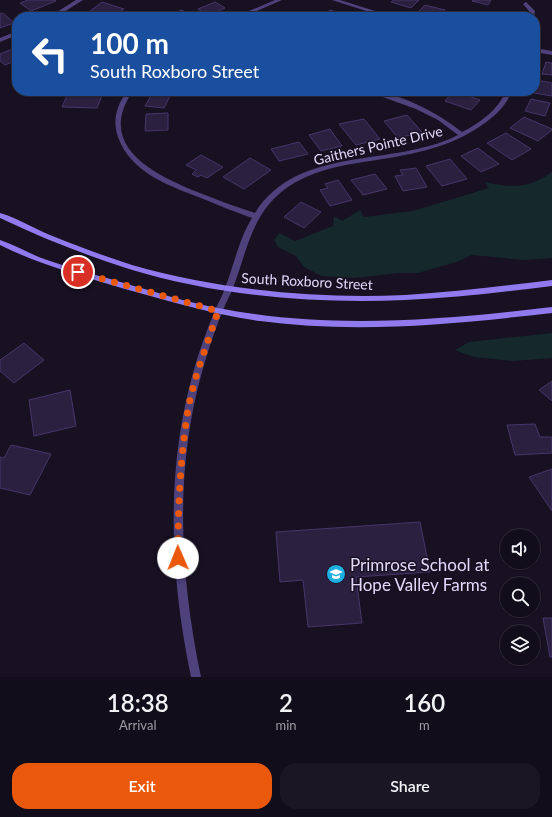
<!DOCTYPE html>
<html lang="en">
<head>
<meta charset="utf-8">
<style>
	body { margin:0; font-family:Lato,sans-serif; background:#1a1623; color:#f1f3f6; height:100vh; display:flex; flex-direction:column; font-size:15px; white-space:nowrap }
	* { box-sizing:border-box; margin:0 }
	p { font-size:13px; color:#9c9ca2 }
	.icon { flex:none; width:22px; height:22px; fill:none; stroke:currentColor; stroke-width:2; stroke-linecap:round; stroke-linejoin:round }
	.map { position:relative; height:677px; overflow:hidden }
	.details { display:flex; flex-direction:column; background:#110d1a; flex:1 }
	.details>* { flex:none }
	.banner { position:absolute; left:12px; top:12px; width:528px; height:84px; border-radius:16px; box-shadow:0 1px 3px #0004,0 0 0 1px #302d39; background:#1a4fa0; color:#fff; overflow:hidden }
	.buttons { position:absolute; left:500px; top:529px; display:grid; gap:8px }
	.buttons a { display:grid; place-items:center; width:40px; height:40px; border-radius:50%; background:#110d1a; box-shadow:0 1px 3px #0004,0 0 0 1px #302d39; font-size:20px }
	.pin { position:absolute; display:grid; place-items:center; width:34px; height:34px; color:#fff; margin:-17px; border:2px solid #fff; border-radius:50%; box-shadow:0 1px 4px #0007 }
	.me { position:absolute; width:44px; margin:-22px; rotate:359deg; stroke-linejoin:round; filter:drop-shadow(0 0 3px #0008) }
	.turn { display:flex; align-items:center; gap:14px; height:84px; padding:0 12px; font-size:18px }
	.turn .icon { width:52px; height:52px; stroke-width:2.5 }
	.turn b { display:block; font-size:28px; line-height:34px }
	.eta { display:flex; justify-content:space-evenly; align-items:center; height:68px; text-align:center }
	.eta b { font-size:24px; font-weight:600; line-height:28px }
	.button { display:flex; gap:8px; margin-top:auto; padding:8px 12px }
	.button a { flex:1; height:46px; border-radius:16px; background:#ea580c; color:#fff; font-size:16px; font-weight:600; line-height:46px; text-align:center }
	.button a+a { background:#1a1623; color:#f1f3f6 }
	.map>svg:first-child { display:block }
	.green { fill:#15292c }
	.building { fill:#2c2041; stroke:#47356a }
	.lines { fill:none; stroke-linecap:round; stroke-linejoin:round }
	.street { fill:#4d427c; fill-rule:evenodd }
	.secondary { fill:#8f7bee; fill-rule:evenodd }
	.route { stroke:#ea580c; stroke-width:7; stroke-dasharray:0 12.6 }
	.labels { text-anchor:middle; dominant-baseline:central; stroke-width:3; stroke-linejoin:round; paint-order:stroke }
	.street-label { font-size:14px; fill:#e1d8fa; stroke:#171122 }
	.near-poi-label { font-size:17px; fill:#e1d8fa; stroke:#171122; text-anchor:start }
</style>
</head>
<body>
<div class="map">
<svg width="552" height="677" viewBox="0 0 552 677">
	<rect width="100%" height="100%" fill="#171122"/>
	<path class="green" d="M552 172V258L525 260 472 255 459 261 418 273H399L354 278 322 276 304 267 296 256 278 247 274 240 279 233 295 241 333 226 334 216 342 221 360 210 364 217 413 211 489 188 484 182C513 188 528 189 552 172Z
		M552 333V358L513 361 474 357 455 350 469 342Z"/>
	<path class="building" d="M28 0H55L56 1 31 11 20 3Z
		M394 0H419L411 8 391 2Z
		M473 0H491L488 5 472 1Z
		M102 2 124 9 113 17H92L85 15Z
		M215 2 225 8 208 16 198 9Z
		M425 5 445 10 439 17 418 12Z
		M181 10 198 17H169Z
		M330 10 349 16 322 17Z
		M3 13 14 23 0 28V14Z
		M455 13 474 17H452Z
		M17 47V60L5 65 0 61V54Z
		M546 62 552 63V75L542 74Z
		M537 80 552 83V96L534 93Z
		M69 91 103 93 97 108 62 107Z
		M423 91H442L439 96Z
		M454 91 480 100 471 110 445 101Z
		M153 92 171 94 164 108 145 106Z
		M531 99 550 103 545 116 525 111Z
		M168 113V130L145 131 146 114Z
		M407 115 422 132 398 138 384 121Z
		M524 117 552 129V130L538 141 510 128Z
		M364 119 380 139 356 145 339 124Z
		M330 129 342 146 321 151 309 135Z
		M506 133 531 149 512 160 487 143Z
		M299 142 308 154 279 161 271 149Z
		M478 148 499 164 481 172 461 156Z
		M201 155 223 167 207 178 201 175 198 177 192 174 196 170 186 165Z
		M250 158 271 170 244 189 223 177Z
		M450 159 467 179 442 186 426 166Z
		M416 168 427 187 403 191 395 176 403 175 400 170Z
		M375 174 387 189 363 195 351 180Z
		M338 180 352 200 330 206 320 190 328 188 325 184Z
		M301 202 321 212 304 228 284 217Z
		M24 343 44 360 14 383 0 371V360Z
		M552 381V401L539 390Z
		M70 390 76 426 34 436 29 400Z
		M535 424 540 437H552V453L515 455 507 425Z
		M11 445 51 454 30 495 0 488V457L4 458Z
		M552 469V511L529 477Z
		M420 522 430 572 356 577 362 623 308 627 303 580 280 582 276 532Z
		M543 618H552V657H550Z"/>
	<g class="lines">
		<path class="street" d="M76 0H83L56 17H49Z
			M275 0H282L243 17H235Z
			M332 0H340L394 17H385Z
			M526 2 535 11 534 17H528L529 11 523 4Z
			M17 31V35L0 42V38Z
			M535 48 552 51V55L535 52Z
			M127 91H133C94 147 157 176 200 193 218 200 236 207 255 213 298 144 394 168 458 135L438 120 416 109 366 91C398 91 438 113 462 132 480 123 498 110 506 91H512C506 106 495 116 482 125 451 147 414 154 377 160 349 164 321 168 296 182 252 207 249 246 233 288 230 296 226 302 223 310 215 330 208 350 202 372 174 471 180 577 201 677H191C170 577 165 473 193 373 199 351 207 329 216 308 219 301 223 295 225 288 234 265 239 239 252 218 235 212 218 205 201 198 169 186 130 172 118 137 112 120 117 105 127 91Z"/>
		<path class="secondary" d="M0 213C17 218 33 228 50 235 77 246 104 256 132 265 220 290 314 299 405 295 454 292 503 286 552 280V286C503 292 454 298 405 300 313 304 218 296 129 269 85 255 42 238 0 218Z
			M0 240C16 245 31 255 47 260 75 270 105 277 134 286 162 294 190 303 218 308 329 330 441 320 552 307V313C455 324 357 334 260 321 214 315 170 301 125 289 82 276 40 265 0 245Z"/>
	</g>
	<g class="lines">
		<path class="route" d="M78 272 218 311C208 343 194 376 188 410 180 459 178 508 178 558"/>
	</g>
	<defs>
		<symbol id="school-disc" viewBox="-11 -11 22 22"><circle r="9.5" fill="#1dafe1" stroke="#171122"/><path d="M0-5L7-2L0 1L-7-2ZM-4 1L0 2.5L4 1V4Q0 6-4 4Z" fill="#fff"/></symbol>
	</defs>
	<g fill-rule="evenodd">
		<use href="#school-disc" x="325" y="563" width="22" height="22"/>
	</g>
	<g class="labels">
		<g class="street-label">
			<text transform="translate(378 145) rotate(-13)">Gaithers Pointe Drive</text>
			<text transform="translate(307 281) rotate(3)">South Roxboro Street</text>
		</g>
		<g class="near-poi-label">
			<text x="350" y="564">Primrose School at<tspan x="350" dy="20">Hope Valley Farms</tspan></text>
		</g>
	</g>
</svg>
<div class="buttons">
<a><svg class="icon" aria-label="sound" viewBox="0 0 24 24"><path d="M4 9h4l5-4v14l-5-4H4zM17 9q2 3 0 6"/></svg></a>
<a><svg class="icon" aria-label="search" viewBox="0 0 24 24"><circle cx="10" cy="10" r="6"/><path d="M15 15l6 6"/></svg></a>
<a><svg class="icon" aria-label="layers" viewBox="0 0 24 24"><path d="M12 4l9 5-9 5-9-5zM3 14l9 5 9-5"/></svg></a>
</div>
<div class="pin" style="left:78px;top:272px;background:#d93025"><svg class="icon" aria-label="arrive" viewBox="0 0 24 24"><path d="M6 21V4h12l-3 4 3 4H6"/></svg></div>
<svg class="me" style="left:178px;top:558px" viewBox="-20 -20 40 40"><circle r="19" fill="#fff"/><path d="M0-13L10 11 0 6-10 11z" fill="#ea580c"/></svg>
<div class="banner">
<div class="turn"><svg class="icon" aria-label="left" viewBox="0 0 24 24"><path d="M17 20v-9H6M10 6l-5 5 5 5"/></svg><div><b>100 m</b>South Roxboro Street</div></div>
</div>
</div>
<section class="details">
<div class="eta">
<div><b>18:38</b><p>Arrival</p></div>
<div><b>2</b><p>min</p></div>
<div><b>160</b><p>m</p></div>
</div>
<div class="button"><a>Exit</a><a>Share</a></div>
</section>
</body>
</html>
